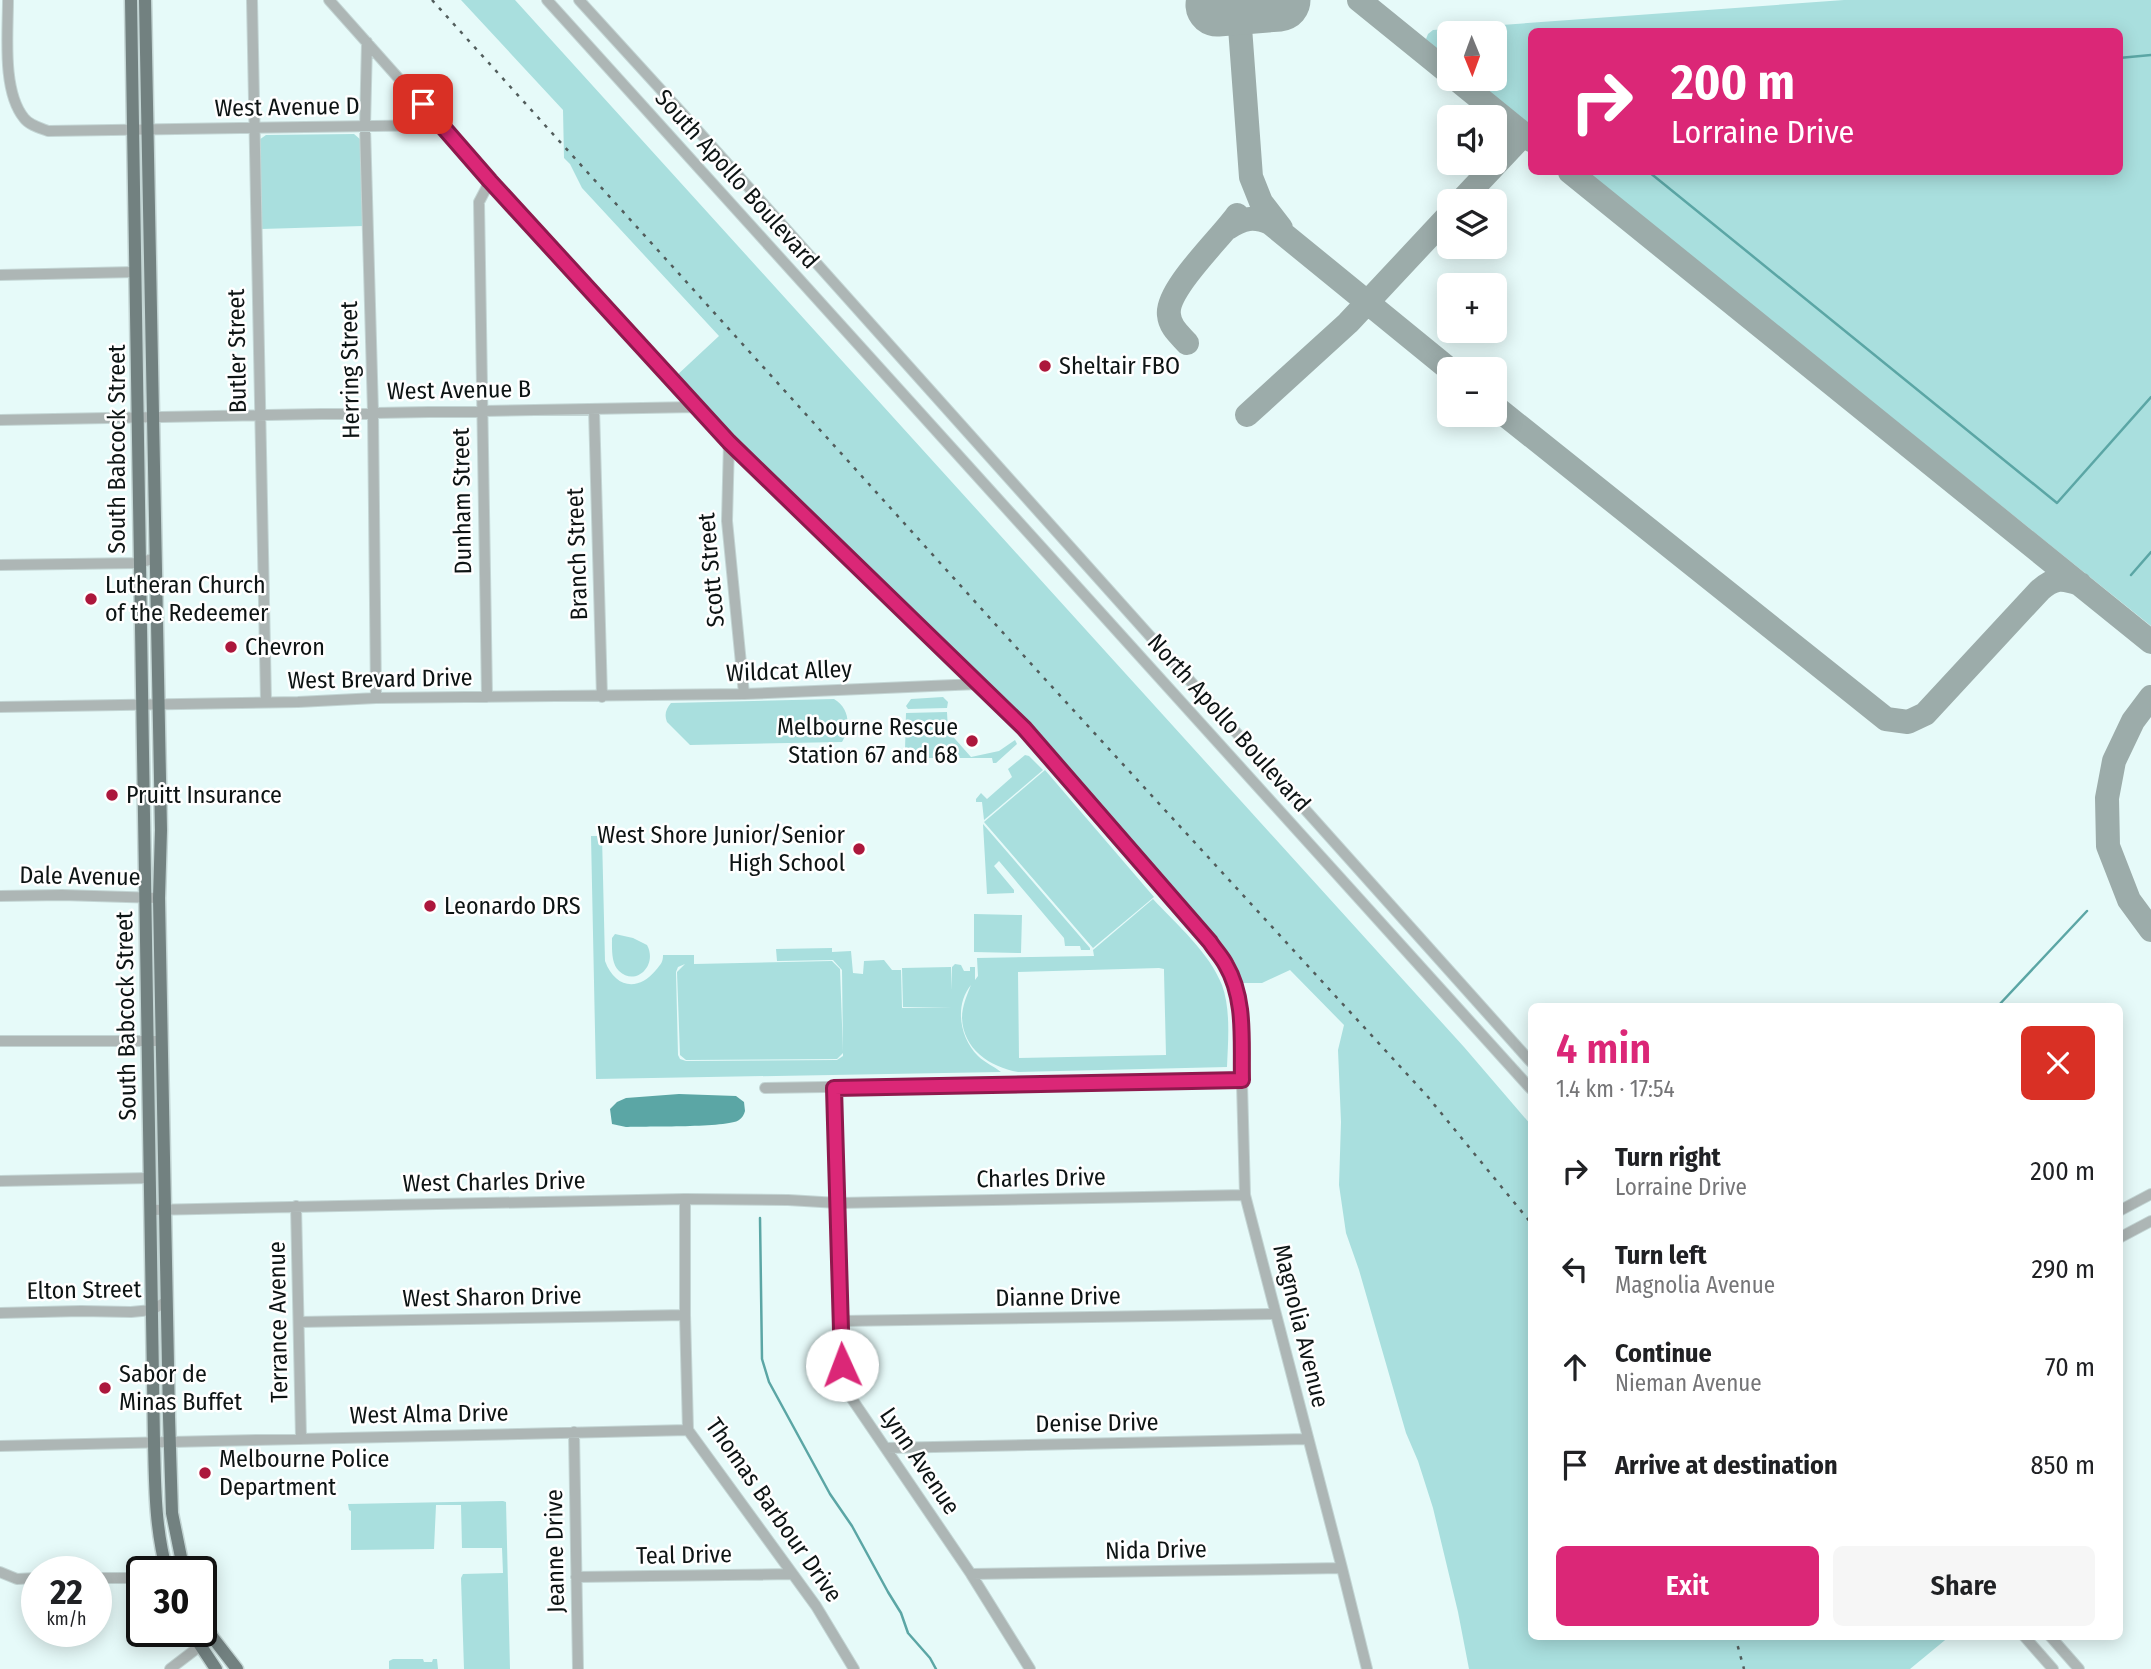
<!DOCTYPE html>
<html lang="en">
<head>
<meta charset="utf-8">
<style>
	body { margin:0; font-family:"Fira Sans Condensed",sans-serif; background:#f6f6f6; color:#202124; height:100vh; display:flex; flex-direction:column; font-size:26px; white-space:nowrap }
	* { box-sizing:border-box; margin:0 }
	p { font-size:23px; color:#757577 }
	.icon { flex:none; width:38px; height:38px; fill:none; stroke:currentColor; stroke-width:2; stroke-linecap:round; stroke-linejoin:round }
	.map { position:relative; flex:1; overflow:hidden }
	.sheet { position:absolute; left:1528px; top:1003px; width:595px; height:637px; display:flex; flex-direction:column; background:#fff; border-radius:10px; box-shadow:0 4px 18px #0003 }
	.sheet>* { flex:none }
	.top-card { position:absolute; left:1528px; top:28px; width:595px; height:147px; border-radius:10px; box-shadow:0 4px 18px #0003; background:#db2777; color:#fff; overflow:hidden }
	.needle { width:46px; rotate:179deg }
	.tools { position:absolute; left:1437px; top:21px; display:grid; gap:14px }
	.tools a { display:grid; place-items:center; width:70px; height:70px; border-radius:10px; background:#fff; box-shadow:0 4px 18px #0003; font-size:35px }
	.speed { position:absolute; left:21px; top:1556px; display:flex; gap:14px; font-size:35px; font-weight:700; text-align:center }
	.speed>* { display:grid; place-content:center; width:91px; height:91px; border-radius:50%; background:#fff; box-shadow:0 4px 18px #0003; line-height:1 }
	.speed small { font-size:18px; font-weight:400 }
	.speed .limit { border:4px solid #111; border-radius:10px; background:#fff; color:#111 }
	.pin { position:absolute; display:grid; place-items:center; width:60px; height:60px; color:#fff; margin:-30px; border-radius:14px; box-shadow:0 4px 10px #0006 }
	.me { position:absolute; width:77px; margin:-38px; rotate:358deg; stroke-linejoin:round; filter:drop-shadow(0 0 5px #0008) }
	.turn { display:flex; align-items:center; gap:24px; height:147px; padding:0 28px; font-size:32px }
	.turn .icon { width:91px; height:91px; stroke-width:2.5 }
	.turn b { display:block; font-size:49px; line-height:60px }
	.round { display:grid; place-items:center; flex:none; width:74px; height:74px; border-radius:10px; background:#f6f6f6 }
	.overview { display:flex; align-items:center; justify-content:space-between; height:119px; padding:0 28px }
	h1 { font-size:42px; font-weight:600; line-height:52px; color:#db2777 }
	.cta { display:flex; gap:14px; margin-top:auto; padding:14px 28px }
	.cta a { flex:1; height:80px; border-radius:10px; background:#db2777; color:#fff; font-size:28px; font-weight:600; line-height:80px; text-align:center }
	.cta a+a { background:#f6f6f6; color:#202124 }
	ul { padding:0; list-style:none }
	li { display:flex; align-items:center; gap:21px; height:98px; padding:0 28px }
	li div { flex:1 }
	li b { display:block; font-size:26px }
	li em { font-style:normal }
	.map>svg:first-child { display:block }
	.green { fill:#a9dfde; fill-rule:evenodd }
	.water { fill:#5ba6a5 }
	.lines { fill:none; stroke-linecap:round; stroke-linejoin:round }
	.stream { stroke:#5ba6a5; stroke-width:2.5 }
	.taxiway { stroke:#9cacaa; stroke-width:24 }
	.runway { stroke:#9cacaa; stroke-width:63 }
	.minor-casing { stroke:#c3d5d4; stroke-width:12 }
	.major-casing { stroke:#c3d5d4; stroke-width:15 }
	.minor { stroke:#adb6b5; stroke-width:10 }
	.major { stroke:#728180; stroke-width:12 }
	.rail { stroke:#525d5c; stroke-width:2.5; stroke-dasharray:3.5 7; stroke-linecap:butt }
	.route-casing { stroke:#8e194d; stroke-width:18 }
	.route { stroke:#db2777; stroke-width:12 }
	.poi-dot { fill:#ac173c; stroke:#fff; stroke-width:2.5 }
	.labels { text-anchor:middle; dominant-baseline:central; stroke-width:5; stroke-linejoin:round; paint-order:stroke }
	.street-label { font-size:24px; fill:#0d1414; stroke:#fff }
	.poi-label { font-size:24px; fill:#0d1414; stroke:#fff; text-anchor:start }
</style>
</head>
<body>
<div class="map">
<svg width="2151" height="1669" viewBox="0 0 2151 1669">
	<rect width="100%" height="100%" fill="#e6faf9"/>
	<path class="green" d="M461 0H515L1464 1047 1531 1125V1636H1950L1910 1669H1469L1458 1612 1433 1508 1418 1461 1406 1433 1359 1270 1346 1233 1339 1185 1341 1122 1338 1050 1344 1025 1290 970 1262 983H1240L1230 961 1213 938 1027 724 733 439V436H731L675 377 719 336 582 188 570 164 564 158 563 110Z
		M1844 0H2151V626L1586 172H2119V32H1531V128L1470 79H1494V33H1449V62L1433 49 1426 39 1428 34 1433 30Z
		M354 134 361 140 363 226 261 229 259 140 266 135Z
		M943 697 948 702 947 708 908 709 906 706 911 699Z
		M834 699C850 708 851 728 842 742L690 745 667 722C664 714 666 709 671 703Z
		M947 712 948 731 971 757 999 751 1015 740 1017 744 996 763H993L992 758H913L912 766 905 750 906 713Z
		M1025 755 1029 756 1043 770 984 820 982 802H976V799L981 793 987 799 1012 777 1008 769Z
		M1045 770 1154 897 1093 948 984 822Z
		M983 824 1090 948V950H1081L1080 946H1065L1064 938 999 861 994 866 1014 890V893L987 894Z
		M591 836H602L605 961C615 988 638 992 656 970 661 964 663 962 663 955H694V964L832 961 840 969 843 1052 842 970 833 960 777 961 776 949 832 948V952L851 951 853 973 863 974 864 961 884 960 892 970H901L902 1008 952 1007H903L902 968 951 967 952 990V967L955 964 961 965 964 971H970V967H975V980L978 976 977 958 1094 956 1093 950 1153 899C1177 925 1209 952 1222 985 1231 1010 1228 1041 1227 1067L1018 1072C990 1067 963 1049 962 1018 962 1006 967 995 971 985 954 1006 960 1038 978 1056 985 1063 994 1066 1001 1072L596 1079ZM685 964 677 972 680 1055 686 1060 837 1059 843 1053V1056L837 1060 686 1061 680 1059 678 1055 676 972 678 967ZM1159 968 1164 969V972L1166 1055 1019 1058 1018 972Z
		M974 914 1022 915 1021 953 974 952Z
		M615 934 633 938 647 945C658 965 636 987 619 971 611 964 612 948 612 938Z
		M503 1501 506 1502 510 1669H464L461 1578 463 1574 503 1573 502 1548H462L461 1505H436L434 1549 351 1550V1511L349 1510 348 1504Z
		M393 1659H423L424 1662H432L433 1659H437L438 1669H389V1661Z"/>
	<path class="water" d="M679 1094 736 1096 744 1102 745 1111C744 1115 742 1118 739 1120 728 1128 645 1126 626 1127L612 1124 610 1109 617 1102 626 1098Z"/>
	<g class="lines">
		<path class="stream" d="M2119 58 2151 55
			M1649 172 2057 503 2151 397
			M2131 575 2151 552
			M1998 1006 2087 911
			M760 1218 762 1359 769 1382 830 1494 852 1526 888 1592 901 1613 908 1633 930 1658 936 1669"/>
		<path class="taxiway" d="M1238 0 1251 177 1261 202 1281 228
			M1359 0 1449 73
			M1456 79 1531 140
			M1570 172 2151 642
			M1461 201 1524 134
			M1228 228C1243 218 1254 216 1270 223L1449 369
			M1187 343C1179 334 1170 327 1169 315 1165 290 1222 237 1237 215
			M1494 406 1886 719 1908 722 1925 714 2040 590C2055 577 2062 578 2080 584
			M1247 415 1348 323 1449 215
			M2151 697 2133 721 2114 761 2107 798 2108 846 2129 900 2151 930"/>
		<path class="runway" d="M1217 5 1279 0"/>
		<defs>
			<path id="minor" d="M8 0C8 34 2 91 24 118 29 125 40 128 48 131L442 125
				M252 0 266 702
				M329 0 490 181 729 442 1024 728 1210 942C1226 964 1235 983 1240 1009L1245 1195 1342 1568 1367 1669
				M547 0 1531 1089
				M579 0 683 114 1531 1062
				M367 42 365 127 373 412 376 698
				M0 275 135 272
				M594 409 602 697
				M0 420 696 407
				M729 442 727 521 744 694
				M0 565 139 563 155 558
				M487 697 479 202 490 181
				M0 707 298 702 376 698 744 694 978 684
				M0 896 62 895 159 898
				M0 1041H162
				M765 1088 1242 1080
				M834 1088 842 1365 850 1396 971 1574 1030 1669
				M0 1181 150 1178
				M685 1199V1315L688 1430 816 1606 854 1669
				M296 1206 301 1438
				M150 1210 685 1199 788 1200 838 1203 1245 1195
				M2119 1211 2151 1194
				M2119 1238 2151 1221
				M0 1313 81 1311 131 1312 152 1310 167 1301
				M841 1321 1276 1314
				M299 1322 685 1315
				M574 1432 578 1669
				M0 1446 688 1430
				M886 1448 1308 1439
				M0 1572 17 1579 37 1578
				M971 1574 1342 1568
				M576 1577 792 1574
				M96 1578H142
				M2024 1636 2053 1669
				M2050 1636 2079 1669
				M170 1669 200 1646"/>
			<path id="major" d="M131 0 154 1442C155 1486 155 1529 167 1572
				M145 0 161 830 159 898 169 1417 172 1513 184 1572
				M201 1616 213 1638 237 1669
				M191 1631 216 1669"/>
		</defs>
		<use href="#minor" class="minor-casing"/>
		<use href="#major" class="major-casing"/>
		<use href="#minor" class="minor"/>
		<use href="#major" class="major"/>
		<path class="rail" d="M432 0 1043 677 1428 1097 1531 1223
			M1735 1636 1744 1669"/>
	</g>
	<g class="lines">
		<defs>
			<path id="route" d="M423 104 490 181 729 442 1024 728 1210 942C1215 950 1222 957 1226 965 1246 999 1241 1042 1242 1080L834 1088 842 1365"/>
		</defs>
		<use href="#route" class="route-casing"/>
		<use href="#route" class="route"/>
	</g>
	<g class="poi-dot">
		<circle cx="1045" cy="366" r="7"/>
		<circle cx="91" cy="599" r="7"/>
		<circle cx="231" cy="647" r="7"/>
		<circle cx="972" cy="741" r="7"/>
		<circle cx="112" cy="795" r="7"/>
		<circle cx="859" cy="849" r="7"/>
		<circle cx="430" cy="906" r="7"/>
		<circle cx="105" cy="1388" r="7"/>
		<circle cx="205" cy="1473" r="7"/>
	</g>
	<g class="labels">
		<g class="street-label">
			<text transform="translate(287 107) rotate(-1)">West Avenue D</text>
			<text transform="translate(737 179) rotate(48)">South Apollo Boulevard</text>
			<text transform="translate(237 351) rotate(-91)">Butler Street</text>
			<text transform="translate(350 370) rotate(-91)">Herring Street</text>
			<text transform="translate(459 390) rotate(-1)">West Avenue B</text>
			<text transform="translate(117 449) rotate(-90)">South Babcock Street</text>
			<text transform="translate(462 501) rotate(-91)">Dunham Street</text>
			<text transform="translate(577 554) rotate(-92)">Branch Street</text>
			<text transform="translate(711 570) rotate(-95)">Scott Street</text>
			<text transform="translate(789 671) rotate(-2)">Wildcat Alley</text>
			<text transform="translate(380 679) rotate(-1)">West Brevard Drive</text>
			<text transform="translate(1229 723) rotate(48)">North Apollo Boulevard</text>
			<text transform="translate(80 876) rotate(1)">Dale Avenue</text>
			<text transform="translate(126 1016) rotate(-91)">South Babcock Street</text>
			<text transform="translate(1041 1178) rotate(-1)">Charles Drive</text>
			<text transform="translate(494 1182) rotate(-1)">West Charles Drive</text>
			<text transform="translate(84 1290) rotate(-1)">Elton Street</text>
			<text transform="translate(492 1297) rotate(-1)">West Sharon Drive</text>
			<text transform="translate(1058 1297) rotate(-1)">Dianne Drive</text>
			<text transform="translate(278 1322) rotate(-91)">Terrance Avenue</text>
			<text transform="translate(1301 1326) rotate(76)">Magnolia Avenue</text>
			<text transform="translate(429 1414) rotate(-1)">West Alma Drive</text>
			<text transform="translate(1097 1423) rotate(-1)">Denise Drive</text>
			<text transform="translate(920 1461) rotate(56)">Lynn Avenue</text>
			<text transform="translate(774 1510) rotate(55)">Thomas Barbour Drive</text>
			<text transform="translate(1156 1550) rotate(-1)">Nida Drive</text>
			<text transform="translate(555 1551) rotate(-91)">Jeanne Drive</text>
			<text transform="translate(684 1555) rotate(-1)">Teal Drive</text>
		</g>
		<g class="poi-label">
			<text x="1059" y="366">Sheltair FBO</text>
			<text x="105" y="585">Lutheran Church<tspan x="105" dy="28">of the Redeemer</tspan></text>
			<text x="245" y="647">Chevron</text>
			<text x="958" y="727" text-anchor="end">Melbourne Rescue<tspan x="958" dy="28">Station 67 and 68</tspan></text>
			<text x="126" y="795">Pruitt Insurance</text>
			<text x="845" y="835" text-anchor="end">West Shore Junior/Senior<tspan x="845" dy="28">High School</tspan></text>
			<text x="444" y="906">Leonardo DRS</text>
			<text x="119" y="1374">Sabor de<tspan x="119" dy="28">Minas Buffet</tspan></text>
			<text x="219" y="1459">Melbourne Police<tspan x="219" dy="28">Department</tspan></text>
		</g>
	</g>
</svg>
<div class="tools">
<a><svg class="needle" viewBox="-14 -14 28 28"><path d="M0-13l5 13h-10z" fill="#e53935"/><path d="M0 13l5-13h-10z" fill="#757577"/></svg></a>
<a><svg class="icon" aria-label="sound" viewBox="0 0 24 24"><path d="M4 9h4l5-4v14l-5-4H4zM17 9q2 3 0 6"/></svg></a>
<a><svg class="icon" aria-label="layers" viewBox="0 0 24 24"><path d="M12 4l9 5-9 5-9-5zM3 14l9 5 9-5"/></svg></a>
<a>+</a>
<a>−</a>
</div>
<div class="speed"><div>22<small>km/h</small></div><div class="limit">30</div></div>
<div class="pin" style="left:423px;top:104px;background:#d93025"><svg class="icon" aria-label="arrive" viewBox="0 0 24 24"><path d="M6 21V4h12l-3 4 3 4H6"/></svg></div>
<svg class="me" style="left:842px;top:1365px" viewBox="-20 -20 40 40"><circle r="19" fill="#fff"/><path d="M0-13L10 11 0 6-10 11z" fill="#db2777"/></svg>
<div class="top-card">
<div class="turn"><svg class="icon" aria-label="right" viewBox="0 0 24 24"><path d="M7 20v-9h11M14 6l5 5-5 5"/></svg><div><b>200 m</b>Lorraine Drive</div></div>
</div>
<section class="sheet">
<div class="overview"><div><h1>4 min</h1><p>1.4 km · 17:54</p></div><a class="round" style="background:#d93025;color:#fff"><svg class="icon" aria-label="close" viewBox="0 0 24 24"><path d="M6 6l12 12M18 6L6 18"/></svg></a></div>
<ul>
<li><svg class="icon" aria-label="right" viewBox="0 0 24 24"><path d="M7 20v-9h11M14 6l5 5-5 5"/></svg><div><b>Turn right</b><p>Lorraine Drive</p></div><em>200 m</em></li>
<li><svg class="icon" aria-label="left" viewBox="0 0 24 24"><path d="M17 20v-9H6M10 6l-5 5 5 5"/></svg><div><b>Turn left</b><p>Magnolia Avenue</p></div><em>290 m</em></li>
<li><svg class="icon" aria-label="ahead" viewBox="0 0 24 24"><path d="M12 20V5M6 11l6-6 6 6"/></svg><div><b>Continue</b><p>Nieman Avenue</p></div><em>70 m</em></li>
<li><svg class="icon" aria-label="arrive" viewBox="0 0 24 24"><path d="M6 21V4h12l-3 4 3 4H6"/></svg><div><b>Arrive at destination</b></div><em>850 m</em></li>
</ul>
<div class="cta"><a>Exit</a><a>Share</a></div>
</section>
</div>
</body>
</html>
